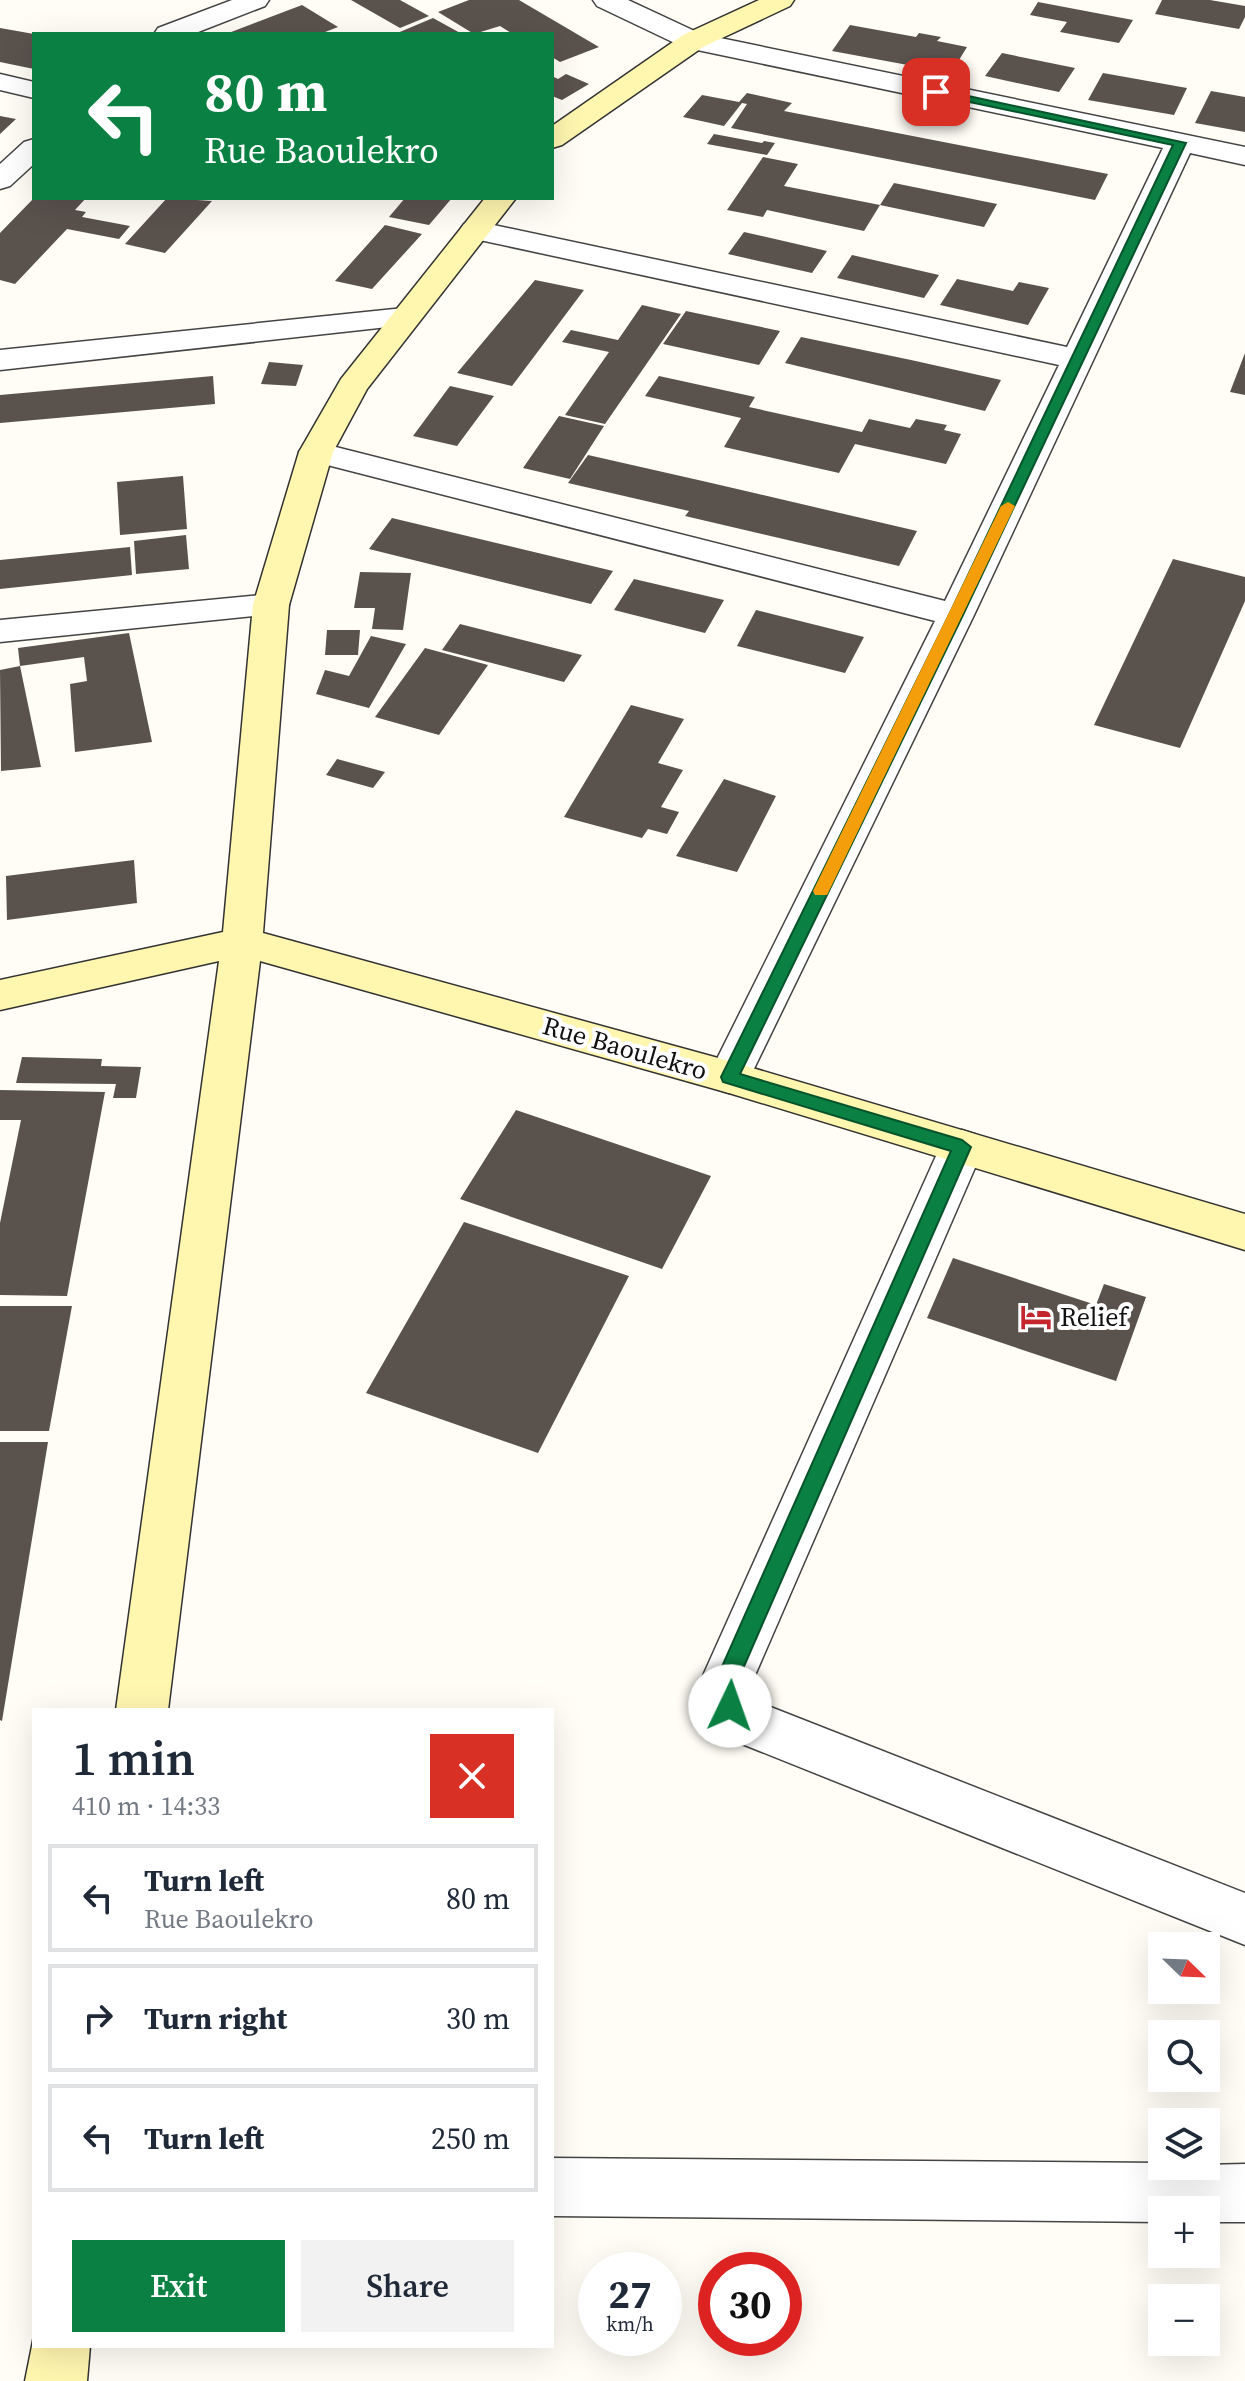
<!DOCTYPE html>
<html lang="en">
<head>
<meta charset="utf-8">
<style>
	body { margin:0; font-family:"Source Serif 4",serif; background:#f2f2f3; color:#1f2937; height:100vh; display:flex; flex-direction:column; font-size:30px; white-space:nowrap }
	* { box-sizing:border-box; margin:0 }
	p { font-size:26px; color:#747a83 }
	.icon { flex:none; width:44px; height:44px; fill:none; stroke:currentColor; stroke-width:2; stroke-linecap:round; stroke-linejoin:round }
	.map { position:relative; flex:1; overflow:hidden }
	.sheet { position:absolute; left:32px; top:1708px; width:522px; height:640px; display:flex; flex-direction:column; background:#fff; border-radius:0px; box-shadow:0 8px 32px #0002 }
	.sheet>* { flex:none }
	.top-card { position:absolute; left:32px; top:32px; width:522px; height:168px; border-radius:0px; box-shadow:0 8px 32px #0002; background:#0b8043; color:#fff; overflow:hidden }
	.needle { width:52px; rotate:113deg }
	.controls { position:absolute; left:1148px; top:1932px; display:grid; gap:16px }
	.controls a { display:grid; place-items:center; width:72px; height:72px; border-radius:0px; background:#fff; box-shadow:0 8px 32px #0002; font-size:40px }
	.speed { position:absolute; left:578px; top:2252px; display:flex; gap:16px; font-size:40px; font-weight:700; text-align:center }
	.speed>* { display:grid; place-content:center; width:104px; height:104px; border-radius:50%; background:#fff; box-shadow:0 8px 32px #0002; line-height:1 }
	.speed small { font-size:20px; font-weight:400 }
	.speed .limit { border:12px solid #d22; background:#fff; color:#111 }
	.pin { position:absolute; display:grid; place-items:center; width:68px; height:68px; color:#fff; margin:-34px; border-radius:16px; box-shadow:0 4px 12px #0006 }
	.me { position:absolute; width:88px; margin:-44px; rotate:3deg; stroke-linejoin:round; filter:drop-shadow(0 0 6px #0008) }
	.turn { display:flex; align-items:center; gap:28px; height:168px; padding:0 40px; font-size:36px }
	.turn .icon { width:104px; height:104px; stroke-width:2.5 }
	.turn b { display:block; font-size:56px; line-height:68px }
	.round { display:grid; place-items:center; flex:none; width:84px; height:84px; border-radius:0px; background:#f2f2f3 }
	.summary { display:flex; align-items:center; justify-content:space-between; height:136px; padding:0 40px }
	h1 { font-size:48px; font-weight:600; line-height:60px }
	.button { display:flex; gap:16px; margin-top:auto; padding:16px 40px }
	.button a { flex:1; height:92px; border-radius:0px; background:#0b8043; color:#fff; font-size:32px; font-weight:600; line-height:92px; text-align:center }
	.button a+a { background:#f2f2f3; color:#1f2937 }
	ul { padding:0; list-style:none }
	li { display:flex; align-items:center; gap:24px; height:108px; margin:0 16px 12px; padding:0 24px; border:4px solid #e0e1e3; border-radius:0px }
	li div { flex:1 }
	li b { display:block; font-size:30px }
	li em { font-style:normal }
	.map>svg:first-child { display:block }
	.building { fill:#5a524d }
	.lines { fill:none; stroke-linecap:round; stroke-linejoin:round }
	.street-casing { stroke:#444; stroke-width:3 }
	.secondary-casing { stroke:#333; stroke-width:3 }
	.street { fill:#fff; fill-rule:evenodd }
	.secondary { fill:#fff6b0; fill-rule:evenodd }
	.route { fill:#0b8043; stroke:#07532c; stroke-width:2 }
	.slow { fill:#f59e0b }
	.labels { text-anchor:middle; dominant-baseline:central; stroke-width:8; stroke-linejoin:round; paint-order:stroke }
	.street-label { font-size:26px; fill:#111; stroke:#fff }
	.poi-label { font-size:26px; fill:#111; stroke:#fff; text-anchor:start }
</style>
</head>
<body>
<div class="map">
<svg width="1245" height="2381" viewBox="0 0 1245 2381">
	<rect width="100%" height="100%" fill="#fffdf5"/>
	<path class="building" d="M351 0H400L429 16 400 28Z
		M469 0H519L599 47 560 62 552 57V34H513L500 26 474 34 438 12Z
		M1162 0H1210L1245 6V17L1239 29 1155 14Z
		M1038 2 1133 20 1119 43 1060 32 1067 22 1030 15Z
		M302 5 338 27 320 34H226Z
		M433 18 462 34H395Z
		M850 25 916 37 919 33 941 37 937 41 967 47 951 73 832 51Z
		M0 28 34 34V69L0 62Z
		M1002 53 1075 68 1059 92 985 76Z
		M1103 73 1187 88 1174 115 1088 100Z
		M566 74 589 84 562 100 552 96V76L558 79Z
		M1211 91 1245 97V132L1195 123Z
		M747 93 792 103 784 111 1108 174 1095 200 731 128 747 104 742 103 724 126 683 117 702 95 739 102Z
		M0 116 16 119 0 134Z
		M714 134 762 143 764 141 775 143 767 155 707 144Z
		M763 157 798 164 784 186 880 205 864 231 767 210 763 217 727 210Z
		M894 183 997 204 984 227 880 205Z
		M34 198H86L75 210 86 212 82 217 130 226 119 239 67 229 15 284 0 280V233Z
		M167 198 212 201 165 253 125 244Z
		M405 198H452L429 225 389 217Z
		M385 225 422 234 372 289 335 281Z
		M744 232 827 251 812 273 728 254Z
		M852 255 939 275 924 298 837 278Z
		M957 279 1013 291 1019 282 1049 288 1028 325 940 305Z
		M535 280 584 290 512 386 457 373Z
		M642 305 681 314 605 424 565 415 609 352 562 342 571 330 618 340Z
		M686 311 780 331 759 365 663 344Z
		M801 337 911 360 1001 380 985 411 785 363Z
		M1245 353V395L1230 392Z
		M269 362 303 365 296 386 261 384Z
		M213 376 215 404 0 423V395Z
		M659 376 755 397 749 407 862 432 869 419 910 428 916 419 947 425 944 430 961 434 946 464 855 444 839 473 724 447 741 418 645 396Z
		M450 386 494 396 457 446 413 436Z
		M559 416 604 426 570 479 523 468Z
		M588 455 707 482 917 531 899 566 685 516 689 511 568 483Z
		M183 476 187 529 120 535 117 482Z
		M392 518 613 571 591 604 369 549Z
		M186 535 189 569 136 574 134 541Z
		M130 547 132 575 0 589V560Z
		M1173 559 1245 577V601L1180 748 1094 725Z
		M360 572 411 573 403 630 372 629 375 608H354Z
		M634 579 724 600 705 633 614 610Z
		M756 610 864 637 845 673 737 646Z
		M460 624 582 655 564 682 442 650Z
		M327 630H360L358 655H325Z
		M129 633 152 742 75 752 70 684 87 681 84 657 20 666 18 648Z
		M371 636 406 644 369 708 316 694 325 670 349 676Z
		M425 648 488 665 439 735 375 717Z
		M20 666 41 767 1 771 0 670Z
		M631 705 684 719 658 763 683 770 661 807 679 812 667 834 648 829 642 838 564 817Z
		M337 759 385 772 373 788 326 775Z
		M724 779 776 796 737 872 676 856Z
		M134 860 137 903 7 920 6 876Z
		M22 1057 102 1059 101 1066 141 1067 136 1098H113L116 1084 16 1083Z
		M0 1090 105 1092 67 1296 0 1295V1223L21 1120H0Z
		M516 1110 711 1176 662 1269 460 1199Z
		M464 1222 629 1276 538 1453 366 1393Z
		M953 1258 1096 1305 1104 1284 1146 1297 1116 1381 927 1318Z
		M0 1306H72L49 1431H0Z
		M0 1442H48L2 1721 0 1720Z"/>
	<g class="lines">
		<defs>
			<path id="street" d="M232 0H269L265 6 193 34H154L158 28Z
				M593 0H628L701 34 1245 147V165L1190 153 974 615 750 1077 744 1088 729 1093 714 1088 708 1077 935 621 304 459 299 452 304 445 316 442 945 601 1059 365 475 239 464 236 460 230 464 224 475 221 1067 347 1163 148 683 47 597 6Z
				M0 74 34 82V98L0 90Z
				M34 139V164L10 186 0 189V164L24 142Z
				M404 308 415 310 420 317 415 324 0 370V350Z
				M271 594 284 597 289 605 284 613 0 642V620Z
				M962 1130 977 1135 984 1147 753 1680 754 1695 768 1706 1245 1893V1945L732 1740C708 1719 705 1711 701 1680L940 1147 947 1135Z
				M552 2158 1162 2163V2166L1245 2164V2222H1206V2210H1162V2222L552 2216Z"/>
			<path id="secondary" d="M759 0H794L790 6 703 47 562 145 552 148V126L683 35Z
				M485 198H516L367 389 333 452 289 605 263 933 729 1061 1245 1214V1250L729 1093 260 961 168 1710H116L219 961 0 1010V980L223 932 253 605 299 452 341 379Z
				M34 2336V2346H90L87 2381H25Z"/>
		</defs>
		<use href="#street" class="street-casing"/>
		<use href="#secondary" class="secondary-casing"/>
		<use href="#street" class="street"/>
		<use href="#secondary" class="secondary"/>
	</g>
	<path class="route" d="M936 89 1186 143 963 615 740 1074 962 1140 971 1147 738 1680 741 1706 738 1713 730 1716 722 1713 716 1680 951 1151 723 1082 721 1077 949 615 1173 145 932 94 931 92Z"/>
	<path class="slow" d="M1008 502 1015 506 829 891 827 895H815L813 891 1001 506Z"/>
	<defs>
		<symbol id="hotel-bare" viewBox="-9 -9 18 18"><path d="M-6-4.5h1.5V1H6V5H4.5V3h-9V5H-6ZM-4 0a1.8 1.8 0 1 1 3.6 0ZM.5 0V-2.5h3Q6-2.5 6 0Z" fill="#c4262e" stroke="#fff" stroke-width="2.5" paint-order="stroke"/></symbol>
	</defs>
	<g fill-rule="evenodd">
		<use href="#hotel-bare" x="1014" y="1295" width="44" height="44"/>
	</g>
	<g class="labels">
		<g class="street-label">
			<text transform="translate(625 1048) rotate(16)">Rue Baoulekro</text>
		</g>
		<g class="poi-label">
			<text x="1060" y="1317">Relief</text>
		</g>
	</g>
</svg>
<div class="controls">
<a><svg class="needle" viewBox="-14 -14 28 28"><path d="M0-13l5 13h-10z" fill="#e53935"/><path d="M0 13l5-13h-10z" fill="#747a83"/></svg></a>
<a><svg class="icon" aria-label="search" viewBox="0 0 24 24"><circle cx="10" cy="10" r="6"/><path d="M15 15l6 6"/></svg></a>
<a><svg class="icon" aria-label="layers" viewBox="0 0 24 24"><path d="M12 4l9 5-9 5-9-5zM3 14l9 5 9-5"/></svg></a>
<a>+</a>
<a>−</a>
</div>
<div class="speed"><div>27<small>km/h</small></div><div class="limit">30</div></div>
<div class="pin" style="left:936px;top:92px;background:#d93025"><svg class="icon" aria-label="arrive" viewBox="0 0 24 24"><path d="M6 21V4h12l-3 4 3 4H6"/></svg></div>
<svg class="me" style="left:730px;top:1706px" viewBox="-20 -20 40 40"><circle r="19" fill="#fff"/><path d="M0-13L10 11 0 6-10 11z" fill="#0b8043"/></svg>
<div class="top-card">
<div class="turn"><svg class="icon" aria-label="left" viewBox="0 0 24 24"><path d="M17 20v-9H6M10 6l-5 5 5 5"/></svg><div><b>80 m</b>Rue Baoulekro</div></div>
</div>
<section class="sheet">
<div class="summary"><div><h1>1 min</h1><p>410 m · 14:33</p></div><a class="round" style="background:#d93025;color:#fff"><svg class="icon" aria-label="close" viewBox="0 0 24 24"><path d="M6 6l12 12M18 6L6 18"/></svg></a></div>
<ul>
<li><svg class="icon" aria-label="left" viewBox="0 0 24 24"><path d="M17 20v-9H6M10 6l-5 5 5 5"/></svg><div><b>Turn left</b><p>Rue Baoulekro</p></div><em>80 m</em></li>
<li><svg class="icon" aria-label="right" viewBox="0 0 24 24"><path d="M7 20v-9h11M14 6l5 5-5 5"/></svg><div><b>Turn right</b></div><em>30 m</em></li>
<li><svg class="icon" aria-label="left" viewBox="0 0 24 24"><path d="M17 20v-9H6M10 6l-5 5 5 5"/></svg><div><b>Turn left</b></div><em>250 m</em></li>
</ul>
<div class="button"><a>Exit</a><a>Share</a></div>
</section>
</div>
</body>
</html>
